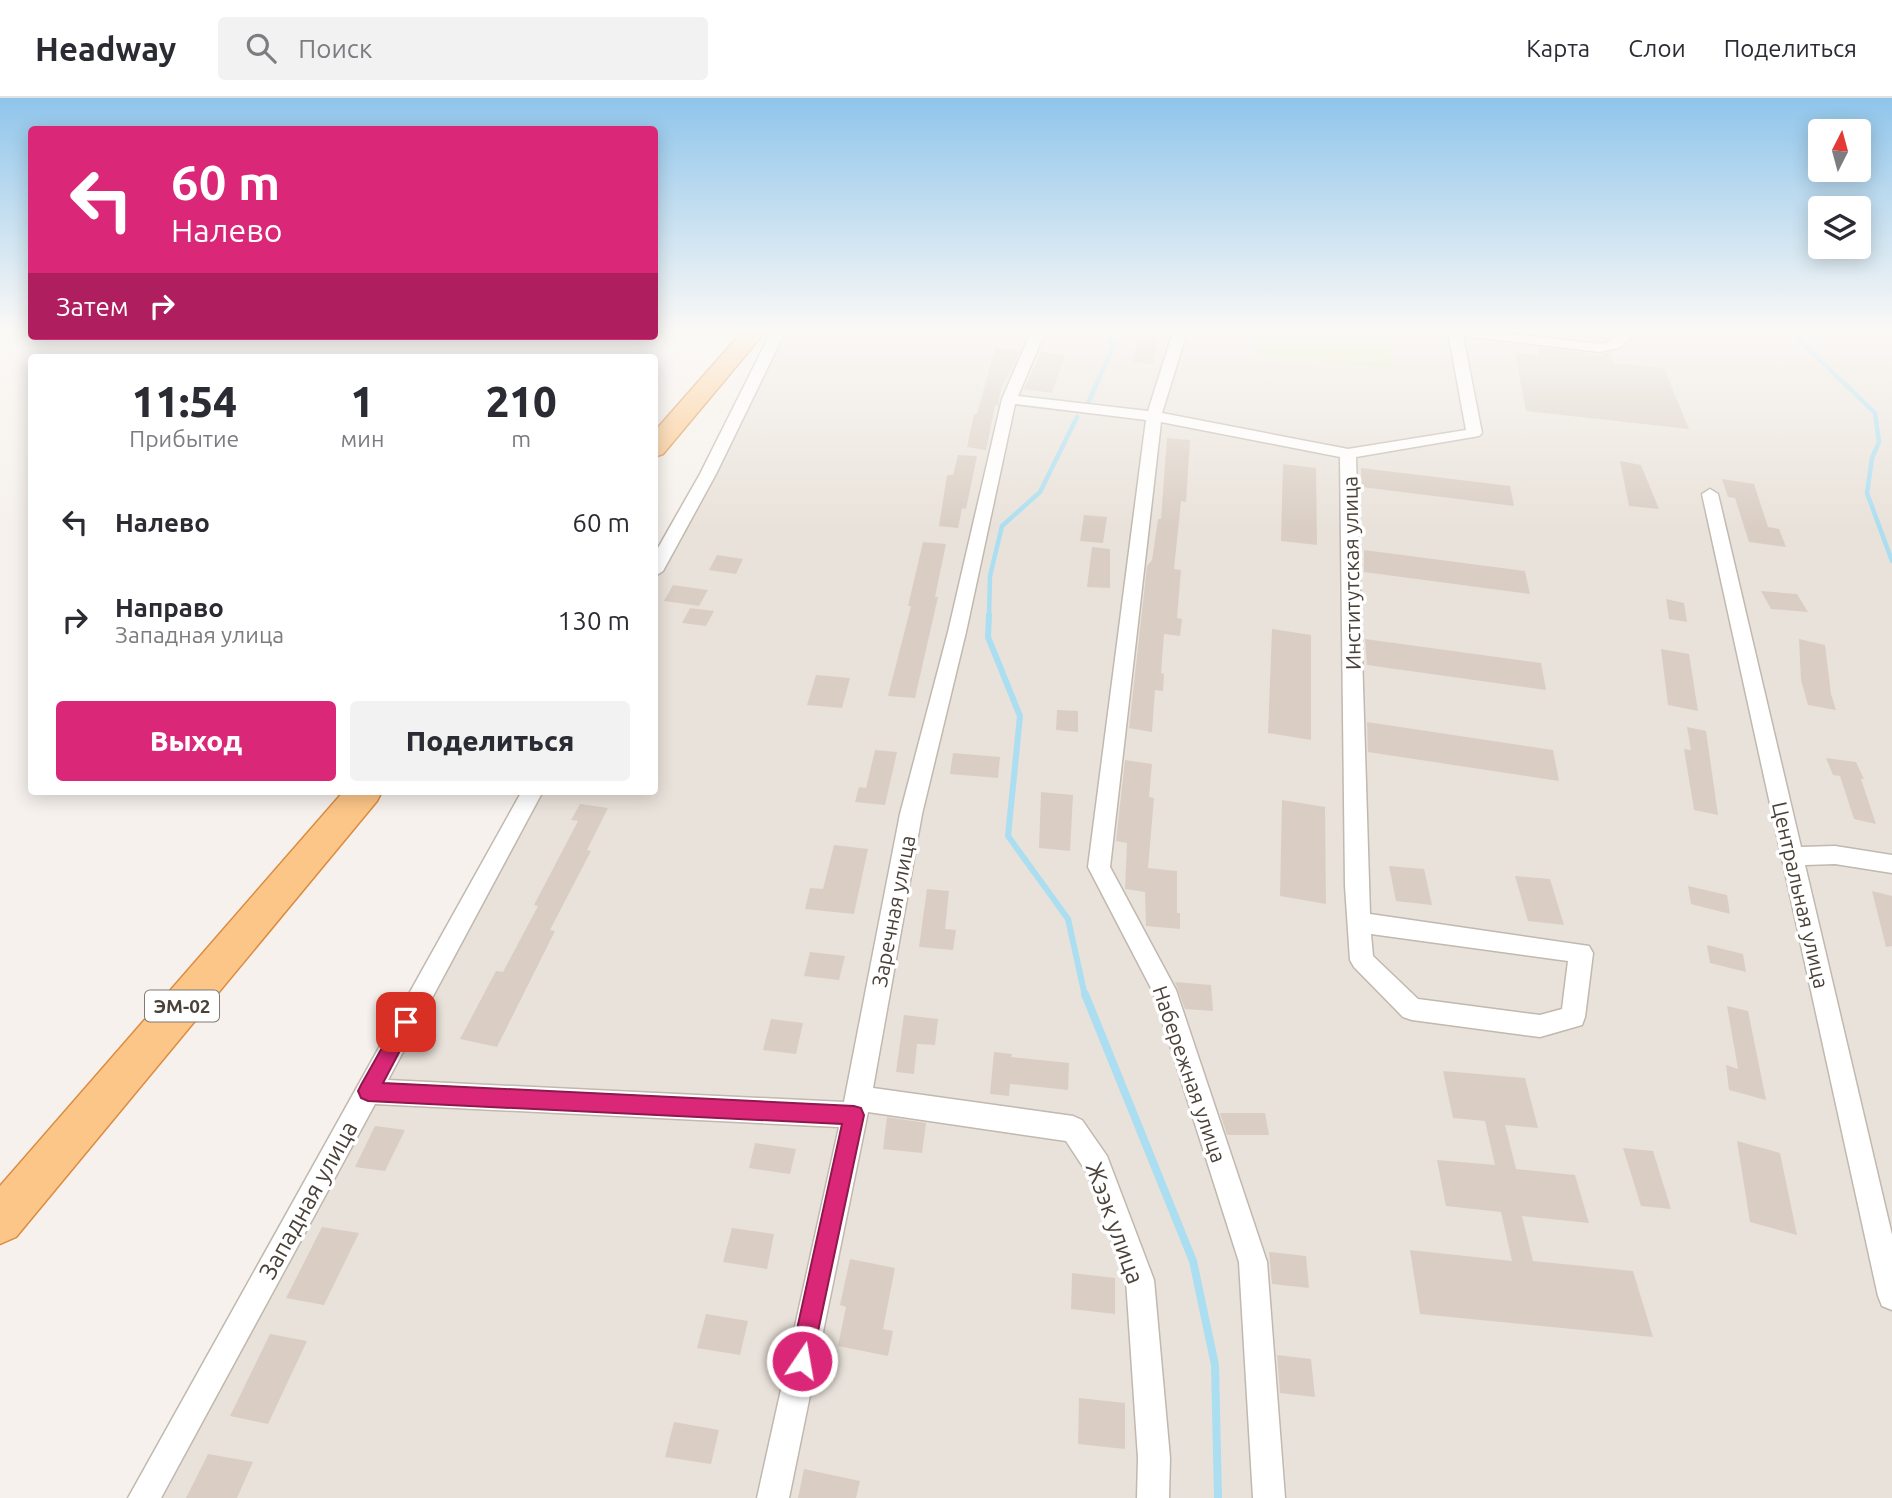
<!DOCTYPE html>
<html lang="ru">
<head>
<meta charset="utf-8">
<style>
	body { margin:0; font-family:Ubuntu,sans-serif; background:#f2f2f3; color:#2b2b33; height:100vh; display:flex; flex-direction:column; font-size:26px; white-space:nowrap }
	* { box-sizing:border-box; margin:0 }
	p { font-size:23px; color:#7c7c81 }
	.icon { flex:none; width:38px; height:38px; fill:none; stroke:currentColor; stroke-width:2; stroke-linecap:round; stroke-linejoin:round }
	.map { position:relative; flex:1; overflow:hidden }
	.panel { position:absolute; left:28px; top:256px; width:630px; height:441px; display:flex; flex-direction:column; background:#fff; border-radius:7px; box-shadow:0 4px 18px #0003 }
	.panel>* { flex:none }
	.top-card { position:absolute; left:28px; top:28px; width:630px; height:214px; border-radius:7px; box-shadow:0 4px 18px #0003; background:#db2777; color:#fff; overflow:hidden }
	.needle { width:46px; rotate:6deg }
	.tools { position:absolute; left:1808px; top:21px; display:grid; gap:14px }
	.tools a { display:grid; place-items:center; width:63px; height:63px; border-radius:7px; background:#fff; box-shadow:0 4px 18px #0003; font-size:35px }
	.pin { position:absolute; display:grid; place-items:center; width:60px; height:60px; color:#fff; margin:-30px; border-radius:14px; box-shadow:0 4px 10px #0006 }
	.me { position:absolute; width:77px; margin:-38px; rotate:12deg; stroke-linejoin:round; filter:drop-shadow(0 0 5px #0008) }
	.turn { display:flex; align-items:center; gap:24px; height:147px; padding:0 28px; font-size:32px }
	.turn .icon { width:91px; height:91px; stroke-width:2.5 }
	.turn b { display:block; font-size:49px; line-height:60px }
	.then { display:flex; align-items:center; height:66px; padding:0 28px; background:#0003; gap:14px; font-size:26px }
	.eta { display:flex; justify-content:space-evenly; align-items:center; height:119px; text-align:center }
	.eta b { font-size:42px; font-weight:800; line-height:49px }
	.primary-button { display:flex; gap:14px; margin-top:auto; padding:14px 28px }
	.primary-button a { flex:1; height:80px; border-radius:7px; background:#db2777; color:#fff; font-size:28px; font-weight:800; line-height:80px; text-align:center }
	.primary-button a+a { background:#f2f2f3; color:#2b2b33 }
	ul { padding:0; list-style:none }
	li { display:flex; align-items:center; gap:21px; height:98px; padding:0 28px }
	li div { flex:1 }
	li b { display:block; font-size:26px }
	li em { font-style:normal }
	header { display:flex; align-items:center; gap:42px; box-sizing:border-box; height:98px; padding:0 35px; background:#fff; border-bottom:2px solid #e1e1e2 }
	header strong { font-size:33px }
	nav { display:flex; gap:38px; margin-inline-start:auto; font-size:24px }
	.search { width:490px; height:63px; background:#f2f2f3; display:flex; align-items:center; gap:18px; box-sizing:border-box; padding:0 24px; border-radius:7px; color:#7c7c81; font-size:26px }
	.map>svg:first-child { display:block }
	.residential { fill:#e9e2da }
	.green { fill:#d9e8b6 }
	.lines { fill:none; stroke-linecap:round; stroke-linejoin:round }
	.stream-far2 { stroke:#abdef0; stroke-width:4.5 }
	.stream-far1 { stroke:#abdef0; stroke-width:6 }
	.stream { stroke:#abdef0; stroke-width:8 }
	.building { fill:#dacec4 }
	.minor-casing { stroke:#c1b8ae; stroke-width:3 }
	.trunk-casing { stroke:#db8c41; stroke-width:3 }
	.minor { fill:#fff; fill-rule:evenodd }
	.trunk { fill:#fcc688; fill-rule:evenodd }
	.route { fill:#db2777; stroke:#8e194d; stroke-width:2 }
	.labels { text-anchor:middle; dominant-baseline:central; stroke-width:7; stroke-linejoin:round; paint-order:stroke }
	.shield { fill:#fff; stroke:#807a74; stroke-width:2 }
	.shield-label { font-size:19px; font-weight:bold; fill:#4a4139 }
	.street-label { font-size:21px; fill:#4a4139; stroke:#fff }
	.near-street-label { font-size:24px; fill:#4a4139; stroke:#fff }
</style>
</head>
<body>
<header>
<strong>Headway</strong>
<div class="search"><svg class="icon" aria-label="search" viewBox="0 0 24 24"><circle cx="10" cy="10" r="6"/><path d="M15 15l6 6"/></svg>Поиск</div>
<nav><a>Карта</a><a>Слои</a><a>Поделиться</a></nav>
</header>
<div class="map">
<svg width="1892" height="1400" viewBox="0 0 1892 1400">
	<rect width="100%" height="100%" fill="#f6f1ec"/>
	<path class="residential" d="M778 234H1892V1400H144L533 693H654L655 473 708 376Z"/>
	<path class="green" d="M1258 234H1389L1392 271 1256 257Z"/>
	<g class="lines">
		<path class="stream-far2" d="M1799 234 1796 239 1875 315 1879 344 1872 360 1867 395 1892 463
			M1089 303 1112 251 1108 234
			M989 519 990 478 1002 428 1040 394 1077 319"/>
		<path class="stream-far1" d="M989 517 988 539 1020 618 1008 738 1068 821 1085 898"/>
		<path class="stream" d="M1085 896 1193 1163 1215 1267 1218 1400"/>
	</g>
	<path class="building" d="M1139 234H1160L1153 266 1133 264Z
		M1539 234H1603L1606 242 1539 236Z
		M1539 249 1600 257 1610 254 1614 265 1664 270 1689 331 1526 313 1515 255 1538 257Z
		M995 250 1020 253 1001 291 998 308 995 307 986 352 967 349 974 316H977Z
		M1041 254 1065 257 1052 295 1024 291Z
		M1167 340 1190 342 1186 404 1181 403 1174 471 1181 472 1177 520 1182 521 1180 538 1164 536 1161 575 1164 576 1163 593 1155 592 1152 634 1129 630 1147 468 1152 462 1158 421H1161Z
		M958 357 977 358 966 411 962 410 958 430 939 428 947 377H953Z
		M1620 363 1641 367 1659 411 1629 408Z
		M1283 366 1316 370 1317 447 1281 443Z
		M1361 370 1510 388 1514 408 1362 389Z
		M1722 381 1754 386 1768 429 1779 431 1786 449 1749 444 1735 400 1728 399Z
		M1084 417 1107 419 1103 445 1080 443Z
		M923 444 946 446 935 499H938L915 600 888 598 911 508H908Z
		M1092 449 1110 451V490L1087 489Z
		M1364 452 1525 473 1530 496 1364 474Z
		M717 457 743 461 736 476 709 472Z
		M673 487 708 492 699 508 664 503Z
		M1761 493 1797 496 1808 514 1771 511Z
		M1666 501 1684 505 1687 524 1669 521Z
		M690 510 714 513 706 528 682 525Z
		M1272 531 1311 537V642L1268 635Z
		M1365 541 1541 565 1546 592 1367 567Z
		M1799 541 1825 547 1831 596 1836 612 1808 607 1801 582Z
		M1661 551 1689 556 1698 613 1668 607Z
		M816 577 850 580 842 610 807 607Z
		M1057 612 1078 613V634L1056 632Z
		M1367 624 1553 652 1559 683 1368 654Z
		M1687 629 1706 633 1718 717 1694 712 1684 651 1691 652Z
		M875 652 897 654 885 707 855 704 859 689 866 690Z
		M953 655 1000 659 998 680 950 676Z
		M1826 660 1856 664 1864 681H1861L1876 726 1854 721 1840 678 1833 677Z
		M1125 662 1152 666 1149 699 1154 700 1148 770 1177 773V815H1180V831L1146 828 1145 794 1125 791 1127 745 1116 743Z
		M1041 694 1073 697 1070 753 1039 750Z
		M1282 702 1325 709 1326 806 1280 798Z
		M580 706 608 710 587 752 591 753 550 832 555 833 497 949 460 941 496 873 503 874 538 808 534 807 578 723 571 722Z
		M834 747 868 751 854 816 805 811 810 790 823 791Z
		M1389 768 1424 771 1432 807 1396 803Z
		M1515 778 1550 781 1564 827 1528 823Z
		M1688 788 1727 797 1730 816 1691 806Z
		M927 791 949 793 945 831 956 832 953 852 919 849Z
		M1872 793 1892 798V848L1886 849Z
		M1707 847 1743 856 1746 874 1710 865Z
		M810 854 845 858 839 882 804 878Z
		M1175 884 1211 887 1213 913 1185 911Z
		M1727 908 1748 913 1766 1002 1729 992 1726 967 1738 971Z
		M904 917 938 921 935 947 917 946 914 976 896 974Z
		M771 921 803 925 796 956 763 952Z
		M994 954 1012 956 1011 959 1069 965 1068 992 1010 986 1009 998 990 996Z
		M1443 973 1525 980 1538 1030 1505 1027 1516 1071 1575 1077 1589 1125 1522 1118 1533 1163 1633 1173 1653 1239 1420 1216 1410 1152 1512 1163 1501 1114 1446 1108 1437 1062 1495 1067 1485 1023 1453 1020Z
		M1220 1015H1265L1269 1037H1227Z
		M887 1019 926 1025 922 1055 883 1051Z
		M375 1028 405 1032 385 1073 355 1069Z
		M1737 1043 1780 1055 1797 1137 1750 1124Z
		M755 1045 796 1051 790 1076 749 1070Z
		M1623 1050 1653 1053 1671 1111 1641 1108Z
		M322 1129 359 1135 324 1207 286 1200Z
		M732 1130 774 1136 767 1171 723 1164Z
		M1269 1154 1306 1158 1309 1190 1272 1186Z
		M850 1161 895 1170 883 1231 893 1233 888 1258 838 1248 846 1209 840 1207Z
		M1072 1175 1115 1180V1216L1071 1211Z
		M706 1216 748 1223 740 1257 697 1250Z
		M270 1236 307 1243 268 1326 230 1318Z
		M1277 1257 1311 1261 1315 1299 1280 1295Z
		M1079 1300 1125 1305V1351L1078 1346Z
		M674 1324 719 1332 711 1366 665 1359Z
		M208 1356 253 1364 237 1400H186Z
		M804 1371 860 1383 856 1400H798Z"/>
	<g class="lines">
		<defs>
			<path id="minor" d="M771 234H785L716 376 663 473 654 479V457L700 376Z
				M1031 234H1045L1018 298 1148 313 1173 234H1187L1162 315 1348 351 1466 332 1448 234H1495L1600 246 1611 243 1621 234H1636L1621 249 1600 254 1463 238 1482 335 1479 338 1356 359 1370 816 1589 848 1593 855 1585 919 1582 927 1540 939 1412 922 1403 919 1354 869 1350 862 1345 788 1340 359 1161 324 1110 769 1176 892 1267 1164 1285 1400H1253L1239 1164 1153 894 1088 769 1146 322 1015 306 966 534 922 716 873 990 1073 1018 1082 1022 1107 1058 1154 1182 1170 1360 1169 1400H1137L1138 1360 1126 1182 1087 1075 1066 1043 868 1014 789 1400H757L839 1029 375 1006 161 1400H128L522 693H543L388 982 844 1004 900 716 948 534 1002 301ZM1371 836 1568 863 1562 911 1540 917 1418 901 1373 858Z
				M1710 391 1718 396 1801 749 1835 748 1892 757V775L1835 766 1805 767 1892 1137V1212L1882 1208 1878 1198 1702 396Z"/>
			<path id="trunk" d="M742 234H765L663 356 654 359V334Z
				M344 693H382L377 703 16 1139 0 1146V1088Z"/>
		</defs>
		<use href="#minor" class="minor-casing"/>
		<use href="#trunk" class="trunk-casing"/>
		<use href="#minor" class="minor"/>
		<use href="#trunk" class="trunk"/>
	</g>
	<linearGradient id="sky" x2="0" y2="1"><stop stop-color="#8fc5eb"/><stop offset="0.54" stop-color="#fbf9f6"/><stop offset="1" stop-color="#fbf9f6" stop-opacity="0"/></linearGradient>
	<rect width="1892" height="430" fill="url(#sky)"/>
	<path class="route" d="M406 915 413 918 415 924 383 985 854 1008 861 1010 864 1017 810 1271 802 1275 794 1271 790 1263 842 1026 368 1003 361 1000 358 993 361 987 400 918Z"/>
	<g class="labels">
		<rect class="shield" x="145" y="892.5" width="74" height="31" rx="5"/>
		<g class="shield-label">
			<text x="182" y="908">ЭМ-02</text>
		</g>
		<g class="street-label">
			<text transform="translate(1351 475) rotate(-91)">Институтская улица</text>
			<text transform="translate(1801 797) rotate(77)">Центральная улица</text>
			<text transform="translate(893 813) rotate(-79)">Заречная улица</text>
			<text transform="translate(1190 976) rotate(71)">Набережная улица</text>
		</g>
		<g class="near-street-label">
			<text transform="translate(308 1102) rotate(-61)">Западная улица</text>
			<text transform="translate(1115 1125) rotate(70)">Жээк улица</text>
		</g>
	</g>
</svg>
<div class="tools">
<a><svg class="needle" viewBox="-14 -14 28 28"><path d="M0-13l5 13h-10z" fill="#e53935"/><path d="M0 13l5-13h-10z" fill="#7c7c81"/></svg></a>
<a><svg class="icon" aria-label="layers" viewBox="0 0 24 24"><path d="M12 4l9 5-9 5-9-5zM3 14l9 5 9-5"/></svg></a>
</div>
<div class="pin" style="left:406px;top:924px;background:#d93025"><svg class="icon" aria-label="arrive" viewBox="0 0 24 24"><path d="M6 21V4h12l-3 4 3 4H6"/></svg></div>
<svg class="me" style="left:802px;top:1263px" viewBox="-20 -20 40 40"><circle r="17" fill="#db2777" stroke="#fff" stroke-width="3"/><path d="M0-11L8 9 0 5-8 9z" fill="#fff"/></svg>
<div class="top-card">
<div class="turn"><svg class="icon" aria-label="left" viewBox="0 0 24 24"><path d="M17 20v-9H6M10 6l-5 5 5 5"/></svg><div><b>60 m</b>Налево</div></div>
<div class="then">Затем<svg class="icon" aria-label="right" viewBox="0 0 24 24"><path d="M7 20v-9h11M14 6l5 5-5 5"/></svg></div>
</div>
<section class="panel">
<div class="eta">
<div><b>11:54</b><p>Прибытие</p></div>
<div><b>1</b><p>мин</p></div>
<div><b>210</b><p>m</p></div>
</div>
<ul>
<li><svg class="icon" aria-label="left" viewBox="0 0 24 24"><path d="M17 20v-9H6M10 6l-5 5 5 5"/></svg><div><b>Налево</b></div><em>60 m</em></li>
<li><svg class="icon" aria-label="right" viewBox="0 0 24 24"><path d="M7 20v-9h11M14 6l5 5-5 5"/></svg><div><b>Направо</b><p>Западная улица</p></div><em>130 m</em></li>
</ul>
<div class="primary-button"><a>Выход</a><a>Поделиться</a></div>
</section>
</div>
</body>
</html>
